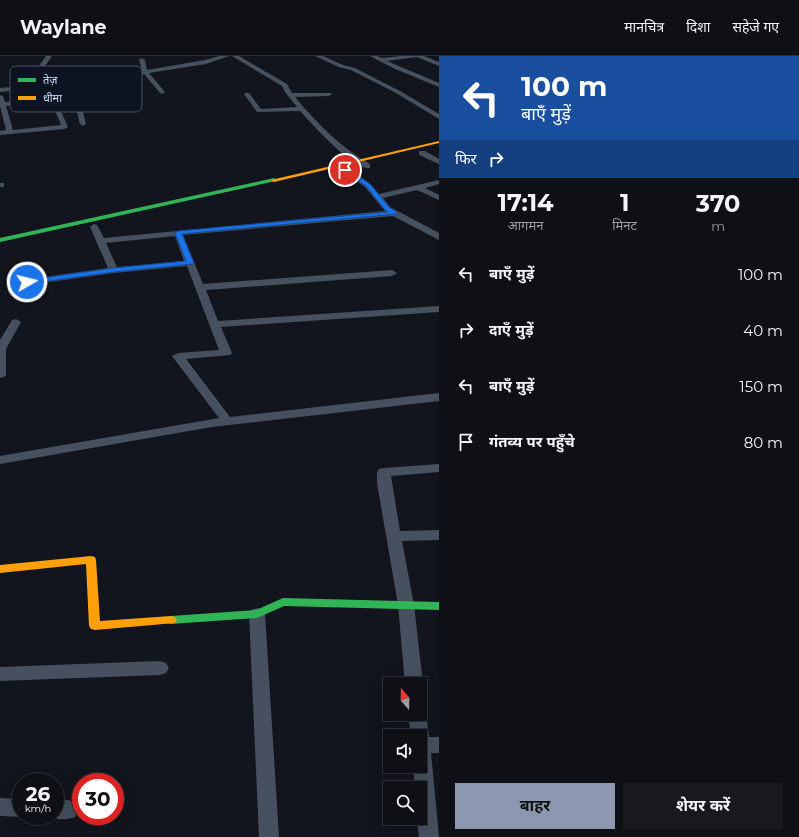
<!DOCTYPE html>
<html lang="hi">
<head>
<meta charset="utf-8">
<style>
	body { margin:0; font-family:Montserrat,"Noto Sans Devanagari",sans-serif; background:#17191f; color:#f1f3f6; height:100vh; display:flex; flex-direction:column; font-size:15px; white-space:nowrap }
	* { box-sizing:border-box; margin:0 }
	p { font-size:13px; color:#9b9da1 }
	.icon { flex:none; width:22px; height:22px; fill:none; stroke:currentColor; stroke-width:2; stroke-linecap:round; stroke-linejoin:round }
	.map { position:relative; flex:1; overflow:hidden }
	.side { display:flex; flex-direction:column; background:#0e1016; width:360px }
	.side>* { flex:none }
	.hud { background:#1a4fa0; color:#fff; overflow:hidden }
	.needle { width:26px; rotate:340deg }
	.tools { position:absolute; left:383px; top:621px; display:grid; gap:8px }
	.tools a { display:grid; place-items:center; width:44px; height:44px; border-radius:0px; background:#0e1016; box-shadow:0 4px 16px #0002,0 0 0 1px #2e3035; font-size:20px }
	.speed { position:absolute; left:12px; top:717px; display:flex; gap:8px; font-size:20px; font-weight:700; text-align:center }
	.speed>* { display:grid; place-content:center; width:52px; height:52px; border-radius:50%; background:#0e1016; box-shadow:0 4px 16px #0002,0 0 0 1px #2e3035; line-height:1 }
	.speed small { font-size:10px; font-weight:400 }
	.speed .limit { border:6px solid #d22; background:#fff; color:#111 }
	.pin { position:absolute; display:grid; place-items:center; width:34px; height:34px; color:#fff; margin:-17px; border:2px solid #fff; border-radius:50%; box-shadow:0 1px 4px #0007 }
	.me { position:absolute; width:44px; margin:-22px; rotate:82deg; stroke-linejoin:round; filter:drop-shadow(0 0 3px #0008) }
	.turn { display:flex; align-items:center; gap:14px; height:84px; padding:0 16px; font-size:18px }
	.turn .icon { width:52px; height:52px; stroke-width:2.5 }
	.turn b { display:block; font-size:28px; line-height:34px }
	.then { display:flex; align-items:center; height:38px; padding:0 16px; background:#0003; gap:8px; font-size:15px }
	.eta { display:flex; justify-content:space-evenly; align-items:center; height:68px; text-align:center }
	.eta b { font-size:24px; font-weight:700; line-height:28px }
	.button { display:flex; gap:8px; margin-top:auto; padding:8px 16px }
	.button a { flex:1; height:46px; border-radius:0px; background:#8c98b0; color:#111; font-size:16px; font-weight:700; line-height:46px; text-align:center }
	.button a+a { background:#17191f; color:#f1f3f6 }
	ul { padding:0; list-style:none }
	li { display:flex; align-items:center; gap:12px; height:56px; padding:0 16px }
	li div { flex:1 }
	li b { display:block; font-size:15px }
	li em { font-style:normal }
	header { display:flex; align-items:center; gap:24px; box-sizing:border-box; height:56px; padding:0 20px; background:#0e1016; border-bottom:1px solid #2e3035 }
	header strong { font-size:19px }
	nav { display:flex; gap:22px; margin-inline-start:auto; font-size:14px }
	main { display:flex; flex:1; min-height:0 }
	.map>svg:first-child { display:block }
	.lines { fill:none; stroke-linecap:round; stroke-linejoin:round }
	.street { fill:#46505e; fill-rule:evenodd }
	.fast { fill:#30b455; fill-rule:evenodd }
	.slow { fill:#ff9f0a; fill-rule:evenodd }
	.route { fill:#1a73e8; stroke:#114b97 }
	.key { fill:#0d1321; stroke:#475064; stroke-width:1 }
	.key-label { font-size:11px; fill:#cddfff }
</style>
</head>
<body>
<header>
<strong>Waylane</strong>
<nav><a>मानचित्र</a><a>दिशा</a><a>सहेजे गए</a></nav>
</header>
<main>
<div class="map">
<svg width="439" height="781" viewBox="0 0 439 781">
	<rect width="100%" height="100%" fill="#12151d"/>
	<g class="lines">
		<path class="street" d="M46 0H52L45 10 42 28 94 23 142 15 139 4 142 2 145 4 147 14 205 4 220 0H229L206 8 149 17 165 36 162 38 160 37 144 18 98 26 112 44 109 46 107 45 92 27 69 29 81 49 86 68 83 70 80 68 75 49 63 30 0 36V32L36 29 39 10Z
			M232 0H239L287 28 292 37H331L332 38 329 40 295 41C317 67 340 91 370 108V112C354 115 311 67 300 55L257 56 244 38 245 37H249L261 53 297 51 285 36 282 30Z
			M315 0H323L343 9 355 12 400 35 439 58V63L396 37 351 14 339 11Z
			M370 0H377L382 2 401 0H424L439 6V10L417 1 387 5 439 27V31L395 13Z
			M0 39 3 40 5 46 56 44 68 71 65 73 0 79V75L6 74 0 50ZM52 47 61 69 13 74 6 50Z
			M419 95H425L439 103V108L419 99Z
			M342 112C353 111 373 130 379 138L439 124V128L425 132 439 139V144L417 134 383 142 390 151 439 177V184L393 160 183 179 203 228 392 214 397 217 392 220 206 234 218 265 439 250V256L221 271 232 297 230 299 186 303 230 361 439 337V345L212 371 0 408V400L219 362 172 300 178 297 219 294 187 210 114 217 27 229 22 226 24 224 108 212 90 171 94 168 97 169 104 182 385 155 365 131 342 116ZM175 180 184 205 117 211 106 187Z
			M0 127H4V131H0Z
			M16 263 21 266 6 293V319L4 321 0 322V284L12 264Z
			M439 408V416L391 420 400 475 439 474V484L402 485 414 549 423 628 420 633V628H405L398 549 377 427V416L379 413 384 412Z
			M257 552 263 554 265 558 279 781H259L249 558 251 554Z
			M160 605 166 607 169 612 166 617 160 619 0 625V611Z
			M420 651 423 652 426 658 429 681H439V697H431L439 781H419L417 762H420V732H415L413 710H420V680H411L408 658H420Z
			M0 742 21 743V760H25L21 761 0 760Z
			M55 744H68L75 747 78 754 75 761C66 764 57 764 48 761L55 760Z"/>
		<path class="fast" d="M274 122 277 124 276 125 0 186V182Z
			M283 542 439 546V554L284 550 257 562 171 568 167 567 165 564 167 561 171 560 256 554Z"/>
		<path class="slow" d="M439 85V87L274 126 271 124Z
			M91 500 95 501 96 504 100 565 171 560 175 561 177 564 175 567 95 574 91 573 89 570 86 508 0 517V509Z"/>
	</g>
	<path class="route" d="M343 113H347L370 128 389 151 397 156V158L182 178 194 207 193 208 114 216 27 228 23 226 27 224 114 212 186 205 175 177 178 175 388 156 385 154 366 130 343 116Z"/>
	<rect x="10" y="10" width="132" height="46" rx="6" class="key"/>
	<rect x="18" y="22" width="18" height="4" fill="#30b455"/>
	<rect x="18" y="40" width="18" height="4" fill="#ff9f0a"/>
	<g class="key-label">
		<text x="43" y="28">तेज़</text>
		<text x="43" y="46">धीमा</text>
	</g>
</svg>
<div class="tools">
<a><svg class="needle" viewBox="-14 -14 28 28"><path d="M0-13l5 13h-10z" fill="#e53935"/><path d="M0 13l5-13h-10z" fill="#9b9da1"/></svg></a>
<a><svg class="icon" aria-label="sound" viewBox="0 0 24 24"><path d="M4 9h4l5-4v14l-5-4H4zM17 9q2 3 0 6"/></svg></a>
<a><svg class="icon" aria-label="search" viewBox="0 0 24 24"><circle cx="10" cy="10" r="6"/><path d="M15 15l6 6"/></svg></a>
</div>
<div class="speed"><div>26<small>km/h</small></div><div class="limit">30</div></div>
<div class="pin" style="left:345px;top:114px;background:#d93025"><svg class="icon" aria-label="arrive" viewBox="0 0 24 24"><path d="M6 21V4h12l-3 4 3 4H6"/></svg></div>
<svg class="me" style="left:27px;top:226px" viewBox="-20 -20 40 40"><circle r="17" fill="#1a73e8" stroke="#fff" stroke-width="3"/><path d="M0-11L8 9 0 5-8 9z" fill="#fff"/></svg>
</div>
<section class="side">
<div class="hud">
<div class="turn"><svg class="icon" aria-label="left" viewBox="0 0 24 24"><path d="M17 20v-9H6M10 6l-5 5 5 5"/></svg><div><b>100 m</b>बाएँ मुड़ें</div></div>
<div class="then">फिर<svg class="icon" aria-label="right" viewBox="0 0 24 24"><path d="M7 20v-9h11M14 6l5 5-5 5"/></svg></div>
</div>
<div class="eta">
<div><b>17:14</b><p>आगमन</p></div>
<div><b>1</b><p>मिनट</p></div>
<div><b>370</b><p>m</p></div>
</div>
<ul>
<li><svg class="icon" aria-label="left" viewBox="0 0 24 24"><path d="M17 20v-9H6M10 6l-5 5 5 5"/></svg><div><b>बाएँ मुड़ें</b></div><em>100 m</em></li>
<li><svg class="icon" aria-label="right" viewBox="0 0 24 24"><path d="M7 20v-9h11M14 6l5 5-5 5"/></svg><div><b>दाएँ मुड़ें</b></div><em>40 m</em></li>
<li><svg class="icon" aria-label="left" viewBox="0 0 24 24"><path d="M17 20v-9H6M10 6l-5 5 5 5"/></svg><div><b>बाएँ मुड़ें</b></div><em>150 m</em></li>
<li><svg class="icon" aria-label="arrive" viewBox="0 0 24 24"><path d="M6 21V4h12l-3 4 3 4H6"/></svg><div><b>गंतव्य पर पहुँचे</b></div><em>80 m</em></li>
</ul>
<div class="button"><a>बाहर</a><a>शेयर करें</a></div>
</section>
</main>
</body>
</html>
